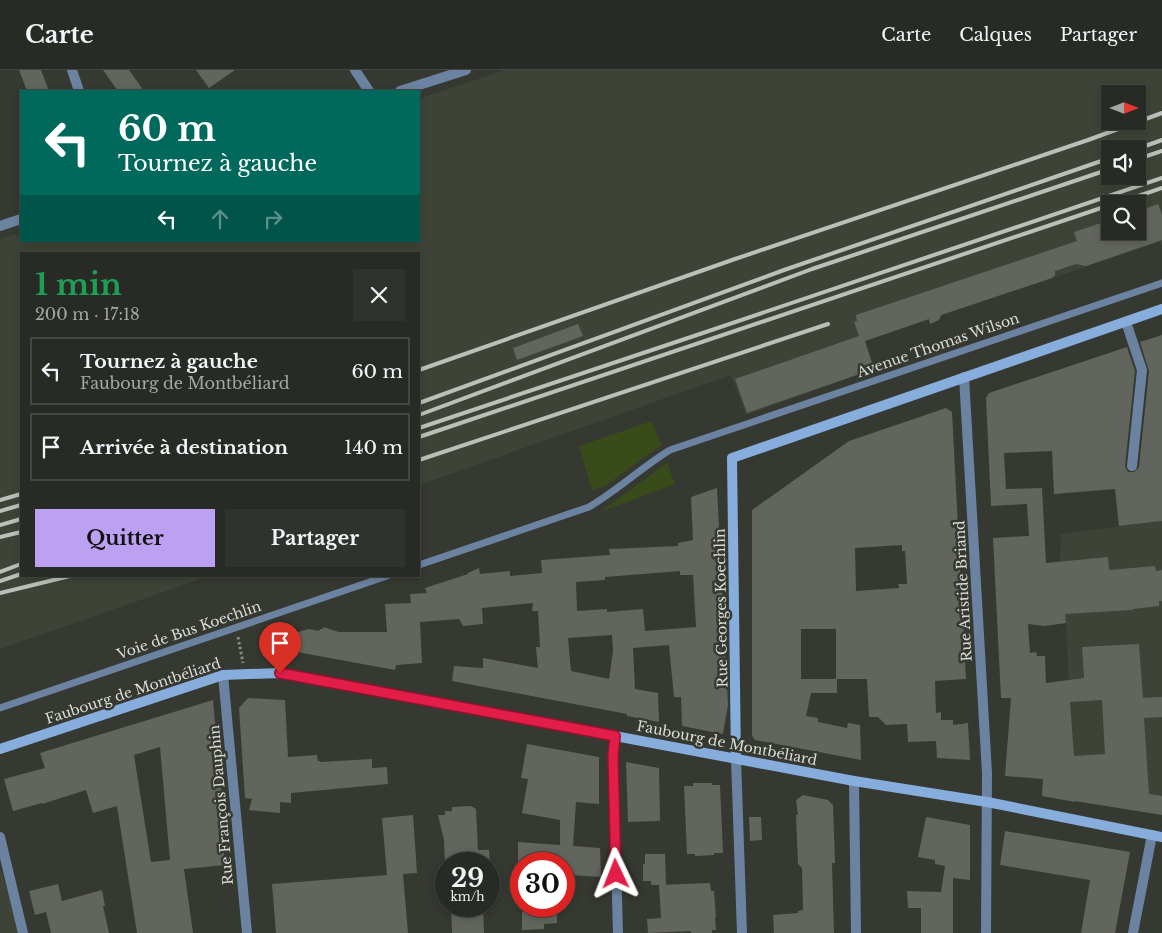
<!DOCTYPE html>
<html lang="fr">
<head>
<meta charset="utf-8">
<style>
	body { margin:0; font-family:"Libre Baskerville",serif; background:#30332d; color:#f1f3f6; height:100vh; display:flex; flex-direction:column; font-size:19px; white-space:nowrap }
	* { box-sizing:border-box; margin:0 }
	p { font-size:16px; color:#a5a7a7 }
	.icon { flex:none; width:28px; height:28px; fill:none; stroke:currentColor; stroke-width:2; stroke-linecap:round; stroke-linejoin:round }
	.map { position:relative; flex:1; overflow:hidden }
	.panel { position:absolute; left:20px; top:182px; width:400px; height:325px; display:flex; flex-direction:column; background:#282b25; border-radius:0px; box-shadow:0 2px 8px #0003,0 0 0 1px #444742 }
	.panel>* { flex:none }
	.top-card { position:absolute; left:20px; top:20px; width:400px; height:152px; border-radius:0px; box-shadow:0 2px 8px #0003,0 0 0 1px #444742; background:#00695c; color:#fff; overflow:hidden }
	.needle { width:32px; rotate:90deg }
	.buttons { position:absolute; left:1101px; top:15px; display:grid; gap:10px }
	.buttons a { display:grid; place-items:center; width:45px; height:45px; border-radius:0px; background:#282b25; box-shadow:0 2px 8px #0003,0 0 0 1px #444742; font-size:25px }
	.speed { position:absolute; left:435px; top:782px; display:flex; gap:10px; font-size:25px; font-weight:700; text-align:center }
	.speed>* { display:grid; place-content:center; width:65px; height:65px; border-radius:50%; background:#282b25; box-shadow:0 2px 8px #0003,0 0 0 1px #444742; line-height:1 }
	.speed small { font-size:12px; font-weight:400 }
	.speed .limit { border:8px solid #d22; background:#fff; color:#111 }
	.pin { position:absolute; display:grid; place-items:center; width:42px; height:42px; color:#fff; margin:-51px -21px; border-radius:50% 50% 50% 0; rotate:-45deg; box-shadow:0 0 5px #0007 }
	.pin .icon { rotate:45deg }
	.me { position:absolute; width:55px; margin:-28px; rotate:358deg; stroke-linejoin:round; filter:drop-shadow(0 0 4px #0008) }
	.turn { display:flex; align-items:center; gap:18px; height:105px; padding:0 15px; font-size:22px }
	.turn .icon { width:65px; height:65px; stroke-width:2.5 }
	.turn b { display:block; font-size:35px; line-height:42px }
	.lanes { display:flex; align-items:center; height:48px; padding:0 15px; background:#0003; justify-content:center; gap:25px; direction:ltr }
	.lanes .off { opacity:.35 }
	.round { display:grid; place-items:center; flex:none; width:52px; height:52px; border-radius:0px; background:#30332d }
	.summary { display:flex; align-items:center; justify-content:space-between; height:85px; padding:0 15px }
	h1 { font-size:30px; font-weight:700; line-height:38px; color:#1e9e55 }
	.button { display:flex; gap:10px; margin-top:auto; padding:10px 15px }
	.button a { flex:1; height:58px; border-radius:0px; background:#bca0f2; color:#111; font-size:20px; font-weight:700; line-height:58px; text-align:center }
	.button a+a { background:#30332d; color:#f1f3f6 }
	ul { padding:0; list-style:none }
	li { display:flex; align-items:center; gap:15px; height:68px; margin:0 10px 8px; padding:0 5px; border:2px solid #444742; border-radius:0px }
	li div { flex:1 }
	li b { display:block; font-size:19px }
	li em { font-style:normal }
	header { display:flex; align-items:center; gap:30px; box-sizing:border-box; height:70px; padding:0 25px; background:#282b25; border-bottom:1px solid #444742 }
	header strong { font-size:24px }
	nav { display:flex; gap:28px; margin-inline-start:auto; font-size:18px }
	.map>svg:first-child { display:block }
	.built { fill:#3d4336; fill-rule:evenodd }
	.green { fill:#3a4b1a }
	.building { fill:#62655d; fill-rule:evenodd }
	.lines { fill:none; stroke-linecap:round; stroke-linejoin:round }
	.path { stroke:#878a83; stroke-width:3; stroke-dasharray:2.5 2.5; stroke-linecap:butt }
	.lane { stroke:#6b83a1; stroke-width:7 }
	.street { stroke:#6b83a1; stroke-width:10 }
	.secondary { stroke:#86addc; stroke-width:10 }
	.rail { stroke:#bcbeb9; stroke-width:4 }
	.route-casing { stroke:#92132f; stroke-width:12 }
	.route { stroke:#e11d48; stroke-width:9 }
	.labels { text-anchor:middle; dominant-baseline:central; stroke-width:5; stroke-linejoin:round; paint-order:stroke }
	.street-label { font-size:14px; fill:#dbddd8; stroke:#363931 }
</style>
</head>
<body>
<header>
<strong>Carte</strong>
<nav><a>Carte</a><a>Calques</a><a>Partager</a></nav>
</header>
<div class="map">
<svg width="1162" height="863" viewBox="0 0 1162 863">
	<rect width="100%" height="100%" fill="#363931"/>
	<path class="built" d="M505 0H1162V176L1160 172 865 271 874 299 746 345 731 305 419 415V184H21V506H209L0 579V169L21 162V171H419V29ZM1110 24H1138V51H1110ZM1110 79H1138V106H1110ZM1110 134H1138V161H1110Z
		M1162 451V745L1094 734 1075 732 1066 553 1060 491 1061 464Z
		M2 801 20 863H0V802Z"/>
	<path class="green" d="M652 351 661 375 605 416 592 420 579 376Z
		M667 393 675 414 600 442Z"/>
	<path class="building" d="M19 0H41L49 21H27Z
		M103 0H129L144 21H118Z
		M196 0H235L209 18Z
		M1158 134 1162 145V170L1086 196 1076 194 1055 201V205L1052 208 941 245 939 250 930 254 929 249 865 271 874 299 747 343 735 309 859 266 854 252 857 251 856 245 1077 171 1074 162 1110 150V161H1138V141Z
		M578 254 583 266 517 290 513 278Z
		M1162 265V451L1119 456 1115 419 1054 424 1052 381 1004 383 1006 419 1042 418 1046 493 1108 487 1109 500 1155 496 1156 501 1162 500V531H1159V536L1133 539V540L1065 544 1066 553 1045 556 1028 554 1030 583 1036 582 1037 586H1045L1046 613 1084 608 1082 577 1139 574 1143 628 1162 627V647L1144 648 1149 724 1162 726V745L1075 731V732L1042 726 1043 709 1005 706 1011 628H1001L993 468 1029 466 1027 434 991 436 986 328 989 323 1127 277 1135 301 1125 396 1128 402H1134L1139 397 1149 301 1140 272ZM1102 630 1105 684 1074 686 1070 632Z
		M946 338 952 342 966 609 935 611 936 643 941 642V650H953V655L968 653 970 690 937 688 936 671 908 672 907 654 886 655 878 647H869L867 609H837V623H811L806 646 818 648V652L847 658 848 653 860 655 861 690 755 670 752 666V440L849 371ZM902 475V481H905L907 514H898L899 518 856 521 855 478ZM801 559H836V609H801Z
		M717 418 728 635 723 664 682 656 681 627H674L669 575 633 578 635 619 658 623 659 652 627 646V644L452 611 454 596 483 598V588L538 598 536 577H540L538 541H532L533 533 482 538 483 554 463 556 459 549 420 552 422 593 396 595 395 600 297 582 298 562 309 559 319 561 320 559H323V557L339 562H387L385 534 411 533 410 524 427 523 425 518 468 504V503L479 498 480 504 510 501V506L542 503 541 490 610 485 609 479 678 476V473L693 470 691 427ZM680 501V505H693L696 557 645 561 643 539 607 542V539L577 541 576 512 605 510V507ZM612 565 613 581 609 609 571 601 568 568Z
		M248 628 285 630 288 687 317 685 318 691H320V692L372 689V698L387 697 388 714 291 723V733L280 732V743L249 740 252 729 245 728 239 638Z
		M213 630 224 752H221L225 795 184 799 193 863H137L117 736 93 743 86 720 42 734V733L13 741 4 709 45 698 40 683ZM160 677 170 790 151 792 134 685Z
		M527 674 599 687V734L576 732 573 776 600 778 601 807 571 805V812H564V794H518V772L560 775V750L522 743 528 709 521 708Z
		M626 692 659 698 660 751 628 752Z
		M693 713H712V715H720L723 783H714V785L695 786V784H687L684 716H693Z
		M803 725 828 730 833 735 835 793H832L834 863H774L773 845 798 843V841L803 840 802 798 798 794 796 745H798L796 730Z
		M471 736 476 739 478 780H489L490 794 445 793 444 770 438 745H445V741H452V737Z
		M413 745 417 803 403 804 408 863H276L272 814 387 805 382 748Z
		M749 747H761L762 770 750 771Z
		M926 747 970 755V810L953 808V863H921V838H908L907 821 941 822 945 796 935 794V790L918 787Z
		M1005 761 1130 782 1115 863H1081L1090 810 1000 795Z
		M645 784H665L666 815H651V811H643V794H645Z
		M710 813 711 821H714L716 847 715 848 716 860H712V863H691V861L648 863 647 849 661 848 659 815Z
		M58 814 62 831 102 820 105 836H103L109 863H51L46 842 35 845 29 821Z
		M451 836H483L484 863H452Z
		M522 836H557V853L544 854V859L522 860Z"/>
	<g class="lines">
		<path class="path" d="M229 541 232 549
			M238 567 243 593"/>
		<path class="lane" d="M419 495 589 437C618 420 642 397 670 380L1162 213
			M0 638 387 506"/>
		<path class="street" d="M72 0 79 21
			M355 0 369 21
			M400 21 466 0
			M0 156 21 149
			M1126 252 1142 300 1132 396
			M964 307 987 703 986 863
			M223 605 247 863
			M615 666 613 686 618 863
			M736 689 742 863
			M854 711 856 863
			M0 767 23 863
			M1133 863 1152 765"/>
		<path class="secondary" d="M0 679 223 605 280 603 854 711 987 732 1162 767
			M736 689 732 388 1162 239"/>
		<path class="rail" d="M1137 79 1162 70
			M1138 89 1162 81
			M1115 134 1162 118
			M419 300 735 189 1088 70 1162 43
			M419 333 784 200 1110 88
			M419 345 812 199 1110 99
			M419 358 685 269 1162 108
			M419 367 1110 135
			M419 390 828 254
			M0 430 21 424
			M0 441 21 435
			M0 455 21 449
			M0 467 21 462
			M0 502 21 494
			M0 511 21 504
			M0 523 70 506"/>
	</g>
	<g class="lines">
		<defs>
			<path id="route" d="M280 603 615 666 613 686 616 804"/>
		</defs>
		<use href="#route" class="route-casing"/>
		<use href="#route" class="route"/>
	</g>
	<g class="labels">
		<g class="street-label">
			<text transform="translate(938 275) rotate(-19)">Avenue Thomas Wilson</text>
			<text transform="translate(963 521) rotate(-93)">Rue Aristide Briand</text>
			<text transform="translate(721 538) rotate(-91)">Rue Georges Koechlin</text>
			<text transform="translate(189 560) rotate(-19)">Voie de Bus Koechlin</text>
			<text transform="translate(133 621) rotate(-18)">Faubourg de Montbéliard</text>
			<text transform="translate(727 673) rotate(11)">Faubourg de Montbéliard</text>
			<text transform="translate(221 735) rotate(-95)">Rue François Dauphin</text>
		</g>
	</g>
</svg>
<div class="buttons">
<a><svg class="needle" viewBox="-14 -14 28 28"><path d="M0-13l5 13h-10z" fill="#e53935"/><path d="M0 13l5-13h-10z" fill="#a5a7a7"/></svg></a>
<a><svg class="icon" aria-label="sound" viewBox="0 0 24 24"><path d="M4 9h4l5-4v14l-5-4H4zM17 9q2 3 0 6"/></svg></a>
<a><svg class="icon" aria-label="search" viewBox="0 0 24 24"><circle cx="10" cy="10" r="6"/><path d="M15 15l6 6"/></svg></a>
</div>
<div class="speed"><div>29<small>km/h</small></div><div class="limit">30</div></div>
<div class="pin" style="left:280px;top:603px;background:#d93025"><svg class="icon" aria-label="arrive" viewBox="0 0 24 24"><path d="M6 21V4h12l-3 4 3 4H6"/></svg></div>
<svg class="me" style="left:616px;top:804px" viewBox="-20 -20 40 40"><path d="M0-17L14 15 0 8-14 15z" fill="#e11d48" stroke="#fff" stroke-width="4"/></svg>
<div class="top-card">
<div class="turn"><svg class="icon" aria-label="left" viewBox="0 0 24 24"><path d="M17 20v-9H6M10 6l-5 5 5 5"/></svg><div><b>60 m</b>Tournez à gauche</div></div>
<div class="lanes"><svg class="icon" aria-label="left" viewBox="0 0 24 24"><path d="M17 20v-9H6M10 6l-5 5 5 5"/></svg><svg class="icon off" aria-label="ahead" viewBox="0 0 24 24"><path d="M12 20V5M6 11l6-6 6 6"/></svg><svg class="icon off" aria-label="right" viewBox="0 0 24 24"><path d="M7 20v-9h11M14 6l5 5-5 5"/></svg></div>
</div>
<section class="panel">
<div class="summary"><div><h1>1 min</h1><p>200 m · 17:18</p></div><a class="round"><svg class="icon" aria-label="close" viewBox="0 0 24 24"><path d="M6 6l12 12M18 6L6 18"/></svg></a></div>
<ul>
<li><svg class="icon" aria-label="left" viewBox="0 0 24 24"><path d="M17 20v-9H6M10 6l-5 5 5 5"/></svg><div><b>Tournez à gauche</b><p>Faubourg de Montbéliard</p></div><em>60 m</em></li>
<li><svg class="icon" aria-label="arrive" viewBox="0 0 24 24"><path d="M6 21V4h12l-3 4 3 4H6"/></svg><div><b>Arrivée à destination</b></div><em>140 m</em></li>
</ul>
<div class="button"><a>Quitter</a><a>Partager</a></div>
</section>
</div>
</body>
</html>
